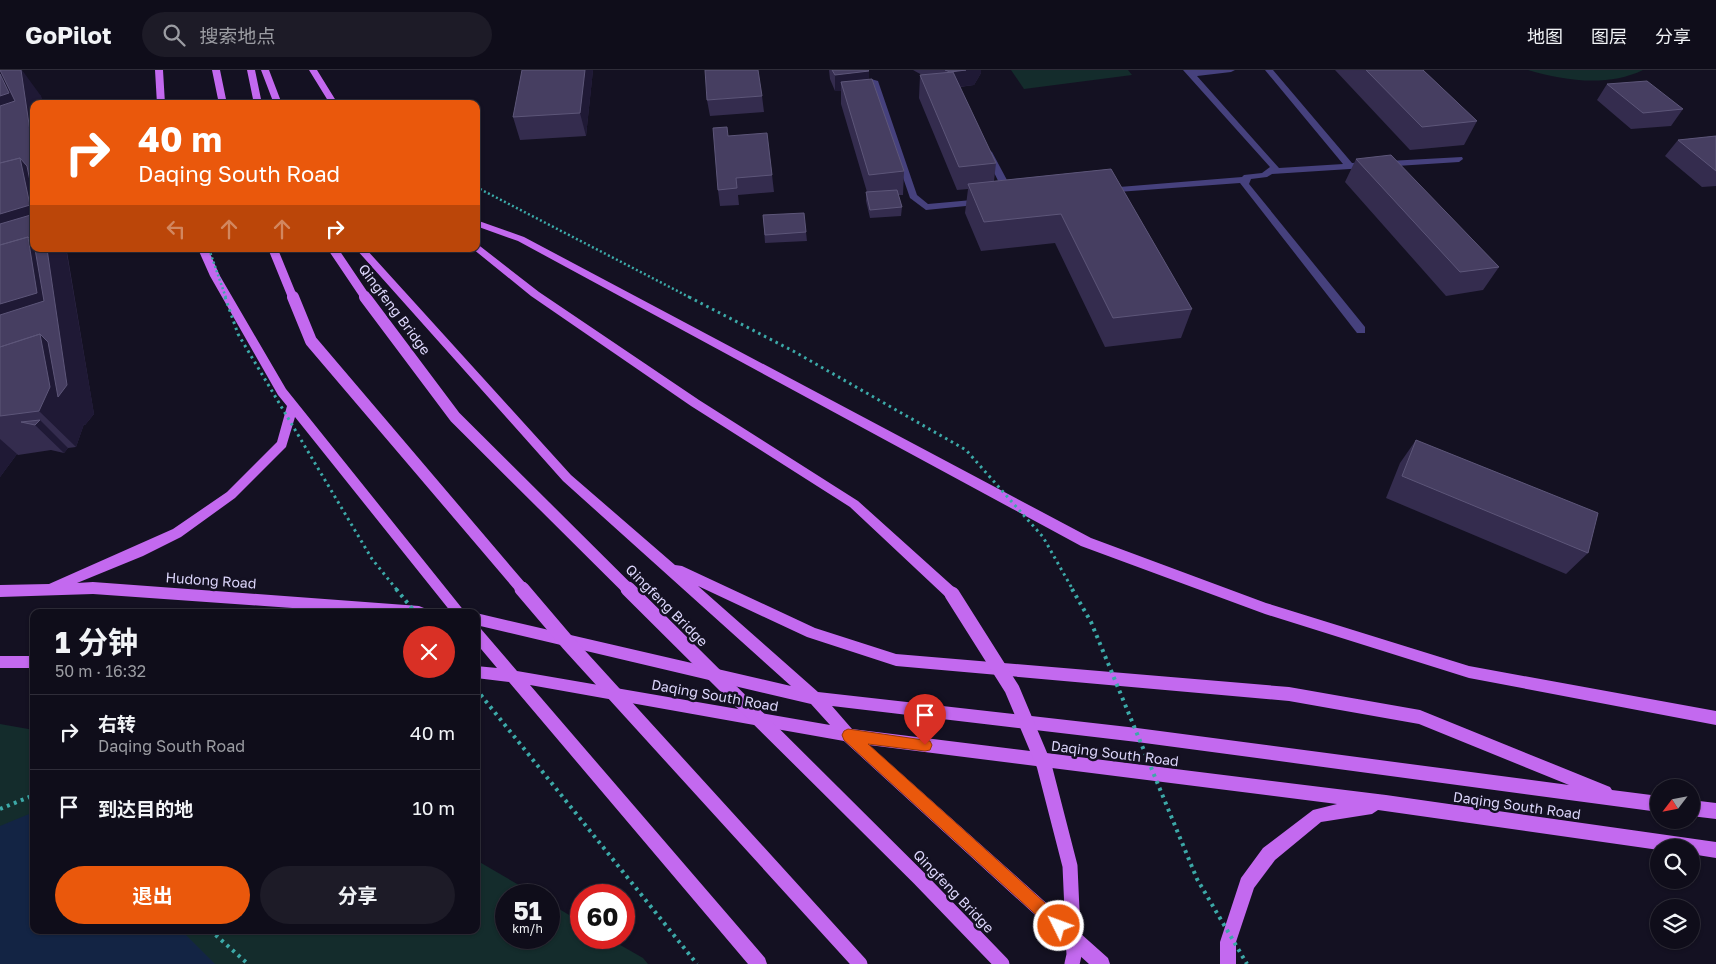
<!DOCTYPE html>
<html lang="zh">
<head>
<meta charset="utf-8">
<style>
	body { margin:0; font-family:"Golos Text","Noto Sans SC",sans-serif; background:#1d1b27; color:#f1f3f6; height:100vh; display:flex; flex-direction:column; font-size:19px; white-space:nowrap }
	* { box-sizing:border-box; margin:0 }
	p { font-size:16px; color:#9b9ca2 }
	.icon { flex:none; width:28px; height:28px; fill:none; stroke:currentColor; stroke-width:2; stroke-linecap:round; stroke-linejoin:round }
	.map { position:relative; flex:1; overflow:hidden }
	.panel { position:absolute; left:30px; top:539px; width:450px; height:325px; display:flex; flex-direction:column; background:#0f0d1a; border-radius:10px; box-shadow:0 1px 4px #0004,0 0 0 1px #2f2d39 }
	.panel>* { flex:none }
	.hud { position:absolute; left:30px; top:30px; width:450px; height:152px; border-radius:10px; box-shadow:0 1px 4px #0004,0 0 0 1px #2f2d39; background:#ea580c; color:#fff; overflow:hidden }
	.needle { width:32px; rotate:238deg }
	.controls { position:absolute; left:1650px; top:709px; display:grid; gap:10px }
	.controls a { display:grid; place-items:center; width:50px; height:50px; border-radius:50%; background:#0f0d1a; box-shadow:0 1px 4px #0004,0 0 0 1px #2f2d39; font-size:25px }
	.speed { position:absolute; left:495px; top:814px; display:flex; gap:10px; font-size:25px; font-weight:700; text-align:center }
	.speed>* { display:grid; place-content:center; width:65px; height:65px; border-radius:50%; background:#0f0d1a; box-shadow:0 1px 4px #0004,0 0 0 1px #2f2d39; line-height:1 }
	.speed small { font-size:12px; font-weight:400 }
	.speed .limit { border:8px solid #d22; background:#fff; color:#111 }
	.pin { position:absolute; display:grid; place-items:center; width:42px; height:42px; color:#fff; margin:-51px -21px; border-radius:50% 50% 50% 0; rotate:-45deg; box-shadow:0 0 5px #0007 }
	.pin .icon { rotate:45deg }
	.me { position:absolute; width:55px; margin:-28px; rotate:312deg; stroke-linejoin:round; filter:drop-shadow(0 0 4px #0008) }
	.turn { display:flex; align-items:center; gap:18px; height:105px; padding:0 25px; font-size:22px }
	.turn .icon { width:65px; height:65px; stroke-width:2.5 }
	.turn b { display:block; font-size:35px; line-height:42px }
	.lanes { display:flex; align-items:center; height:48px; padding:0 25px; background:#0003; justify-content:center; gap:25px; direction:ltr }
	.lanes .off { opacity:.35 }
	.round { display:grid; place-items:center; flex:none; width:52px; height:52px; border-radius:26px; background:#1d1b27 }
	.overview { display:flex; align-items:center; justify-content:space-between; height:85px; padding:0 25px }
	h1 { font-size:30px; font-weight:700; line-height:38px }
	.action { display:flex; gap:10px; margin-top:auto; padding:10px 25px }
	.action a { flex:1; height:58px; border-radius:30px; background:#ea580c; color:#fff; font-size:20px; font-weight:700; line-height:58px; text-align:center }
	.action a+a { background:#1d1b27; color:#f1f3f6 }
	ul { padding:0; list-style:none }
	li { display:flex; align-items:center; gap:15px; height:75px; padding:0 25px; border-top:1px solid #2f2d39 }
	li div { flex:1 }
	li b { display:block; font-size:19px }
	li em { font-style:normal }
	header { display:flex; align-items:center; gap:30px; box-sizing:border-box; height:70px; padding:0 25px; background:#0f0d1a; border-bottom:1px solid #2f2d39 }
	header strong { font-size:24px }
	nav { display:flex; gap:28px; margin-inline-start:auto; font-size:18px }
	.search { width:350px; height:45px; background:#1d1b27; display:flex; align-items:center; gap:12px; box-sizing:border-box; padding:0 18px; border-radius:28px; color:#9b9ca2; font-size:19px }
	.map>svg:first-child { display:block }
	.green { fill:#142c2c }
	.water { fill:#132444 }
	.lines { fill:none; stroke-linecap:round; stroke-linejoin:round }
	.path { stroke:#3ca9a8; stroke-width:4; stroke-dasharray:3 4.5; stroke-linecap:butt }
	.service { fill:#46417d; fill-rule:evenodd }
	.primary { fill:#c369ef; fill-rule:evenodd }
	.path-bridge-far2 { stroke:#3ca9a8; stroke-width:2.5; stroke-dasharray:2 2.5; stroke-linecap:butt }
	.path-bridge-far1 { stroke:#3ca9a8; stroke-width:3; stroke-dasharray:2.5 4; stroke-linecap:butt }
	.path-bridge { stroke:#3ca9a8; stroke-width:4; stroke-dasharray:3 4.5; stroke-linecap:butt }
	.primary-bridge-far2 { stroke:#c369ef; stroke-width:9 }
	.primary-bridge-far1 { stroke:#c369ef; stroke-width:12 }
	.primary-bridge { stroke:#c369ef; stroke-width:15 }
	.wall { fill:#342c4e }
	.shaded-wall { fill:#1f1935 }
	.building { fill:#463e61; stroke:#5d5679 }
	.route { fill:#ea580c; stroke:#983908 }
	.labels { text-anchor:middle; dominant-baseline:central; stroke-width:5; stroke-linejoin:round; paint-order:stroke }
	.street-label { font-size:14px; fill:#dcd6fb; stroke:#141122 }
</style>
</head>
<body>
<header>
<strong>GoPilot</strong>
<div class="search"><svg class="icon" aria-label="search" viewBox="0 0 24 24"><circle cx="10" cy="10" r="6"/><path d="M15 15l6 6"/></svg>搜索地点</div>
<nav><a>地图</a><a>图层</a><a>分享</a></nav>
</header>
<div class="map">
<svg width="1716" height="894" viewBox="0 0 1716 894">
	<rect width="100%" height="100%" fill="#141122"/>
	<path class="green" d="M1011 0H1128L1132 5 1024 19Z
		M1528 0H1643C1608 17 1565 11 1528 0Z
		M0 654 34 660V860H476V790L536 825H506V868H549V833L581 852V868H608L643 888 648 894H0Z"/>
	<path class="water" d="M34 742V860H181L215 894H0V756Z"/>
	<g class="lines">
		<path class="path" d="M0 739 34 725
			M210 860 248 894"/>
		<path class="service" d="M1183 0H1235L1231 2 1197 6 1279 98 1343 94 1265 0H1273L1352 93 1462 87 1463 89 1459 92 1272 104 1267 107 1251 109 1249 114 1365 257V263H1357L1240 113 1104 123V119L1107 118 1242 107 1244 105 1262 103 1270 97Z
			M871 9 878 11 917 125 928 134 983 129 988 132 986 134 926 140 910 128 870 11Z
			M988 79 992 82 1015 125 1013 127H1007L1005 125 984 82Z"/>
		<path class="primary" d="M155 0H163L165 34H157Z
			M212 0H220L227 34H219Z
			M247 0H255L262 34H254Z
			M261 0H269L282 34H274Z
			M309 0H317L338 34H330Z
			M476 150 524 167 1091 468 1266 533 1469 596 1716 641V655L1469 608 1265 544 1081 476 518 171 476 156Z
			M476 173 539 222 699 330 858 431 957 520 959 524 957 528 952 530 947 528 850 437 691 336 531 226 473 179H476Z
			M198 179H208L220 206 286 319 465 542H451L295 347 286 377 235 428 181 467 143 486 77 513 93 512 419 536 424 538 425 542H348L93 524 0 527V515L49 514 173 459 227 422 277 372 287 336 278 325 210 206Z
			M356 179H366L571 405 675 495 682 496 815 558 896 584 1289 617 1420 640 1610 717 1612 720 1659 726V742L1137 672 832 636 852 659 1386 725 1716 772V788L1691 784V778H1659V780L1378 740 1372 744 1321 752 1275 790 1254 818 1236 872V894H1220V872L1241 808 1263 778 1313 740 1337 734 869 675 1108 888 1110 894H1089L844 671 530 615 765 888 767 894H748L509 612 476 608V596L497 598 476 573V557L481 559 517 601 830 655 811 634 476 555V543L791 616 563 411ZM698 516 807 567 896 596 1289 631 1419 654 1569 715 1137 658 818 622Z
			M0 586H34V598H0Z
			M1691 730 1716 733V749L1691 746Z"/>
		<path class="path-bridge-far2" d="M476 117 691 228
			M209 179 226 228"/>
		<path class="path-bridge-far1" d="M225 227 238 264 372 489 397 520
			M689 227 795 282 966 380 1043 467 1073 520"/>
		<path class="path-bridge" d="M396 519 415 542
			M1072 519 1091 552 1197 809 1247 894
			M476 619 697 894"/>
		<path class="primary-bridge-far2" d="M273 179 293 228
			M333 179 366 228"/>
		<path class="primary-bridge-far1" d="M293 227 311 271 523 520
			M365 227 455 347 629 520"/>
		<path class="primary-bridge" d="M522 519 568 573 860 894
			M628 519 919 808 1002 894
			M952 524 1012 619 1044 695 1070 796 1074 885 1072 894"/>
	</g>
	<path class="wall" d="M0 0 41 26 94 344 85 355 84 354 76 377 68 378 64 383 51 380 18 385 17 384 0 407Z
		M522 0H593L586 66 520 70 513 47Z
		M829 0H868L869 9 904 101 903 125H898L902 137 901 146 870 148 866 131V122H867L841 34V21H835L830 9Z
		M913 0H981V3L974 15 960 17 996 93 994 111 1111 99 1192 239 1181 268 1105 277 1055 173 981 181 965 143 968 119 957 120 919 28 920 5H922Z
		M1335 0H1423L1477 51 1464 75 1410 80Z
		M1607 14 1683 39 1671 56 1631 59 1597 30Z
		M762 26 764 42 710 46 707 30Z
		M728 66 772 105 774 122 738 125 739 135 720 136 718 120Z
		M1716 66V116L1702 117 1665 86 1678 70Z
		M1356 89 1499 197 1483 220 1446 226 1345 112Z
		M763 145 806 162 807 171 765 173Z
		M1416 370 1588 483 1566 504 1386 428 1400 393Z"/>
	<path class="shaded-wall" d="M0 0H22L41 26 42 34H34V88L0 71Z
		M585 0H593L586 66 580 43Z
		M966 0H981V3L974 15 948 18 950 2Z
		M869 1V17L841 12V21H835V5Z
		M20 88 34 105V179H66L94 344 85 355 84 354 76 377 39 341 0 266V144Z
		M40 350 68 378 64 383 35 355Z
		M0 369 17 384 0 407Z"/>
	<path class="building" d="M0 0H21L34 88V131L27 96 20 88 0 93V36L15 31Z
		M522 0H585L580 43 513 47Z
		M705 0H758L762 26 707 30Z
		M832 0H868L869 1 835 5Z
		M945 0H966L950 2Z
		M1366 0H1423L1477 51 1422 57Z
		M953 2 996 93 959 97 920 5Z
		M0 4 9 23 0 26Z
		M872 9 904 101 869 105 841 12Z
		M1647 11 1683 39 1643 43 1607 14Z
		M727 57 728 66 767 63 772 105 736 108 737 118 718 120 713 58Z
		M1716 66V101L1678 70Z
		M1391 85 1499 197 1460 202 1356 89Z
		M20 88 30 135 0 144V93Z
		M1111 99 1192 239 1113 248 1061 144 984 152 968 114Z
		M897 120 902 137 870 140 866 122Z
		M804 143 806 162 765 165 763 145Z
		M34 144V173L28 167 0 175V154Z
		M28 167 37 223 0 234V175Z
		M35 179H47L67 315 58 327 48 272 40 264 0 277V245L44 231Z
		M40 264 50 317 39 341 0 346V277Z
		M40 350 35 355 21 352Z
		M1416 370 1598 443 1588 483 1402 406Z"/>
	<path class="route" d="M848 659 930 671 932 675 930 680 925 681 868 674 1065 851 1067 856 1065 861 1059 863 1054 861 844 670 842 665 844 661Z"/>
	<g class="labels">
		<g class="street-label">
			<text transform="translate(395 239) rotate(53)">Qingfeng Bridge</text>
			<text transform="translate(211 510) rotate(4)">Hudong Road</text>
			<text transform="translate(667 535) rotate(45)">Qingfeng Bridge</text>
			<text transform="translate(715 625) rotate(10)">Daqing South Road</text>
			<text transform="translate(1115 683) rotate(7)">Daqing South Road</text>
			<text transform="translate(1517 735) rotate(8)">Daqing South Road</text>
			<text transform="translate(954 821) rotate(46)">Qingfeng Bridge</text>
		</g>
	</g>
</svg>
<div class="controls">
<a><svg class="needle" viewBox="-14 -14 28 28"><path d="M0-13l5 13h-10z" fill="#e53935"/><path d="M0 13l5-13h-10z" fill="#9b9ca2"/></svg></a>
<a><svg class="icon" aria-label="search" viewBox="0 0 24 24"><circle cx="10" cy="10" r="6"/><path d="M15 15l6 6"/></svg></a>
<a><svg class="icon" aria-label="layers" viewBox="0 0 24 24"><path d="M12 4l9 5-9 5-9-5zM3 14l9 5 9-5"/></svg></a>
</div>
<div class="speed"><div>51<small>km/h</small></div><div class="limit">60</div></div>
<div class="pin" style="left:925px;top:675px;background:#d93025"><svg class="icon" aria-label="arrive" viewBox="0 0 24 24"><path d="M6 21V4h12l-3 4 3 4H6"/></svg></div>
<svg class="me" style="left:1059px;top:856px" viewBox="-20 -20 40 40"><circle r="17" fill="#ea580c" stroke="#fff" stroke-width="3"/><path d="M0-11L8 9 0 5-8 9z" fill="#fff"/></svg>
<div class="hud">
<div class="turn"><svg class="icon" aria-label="right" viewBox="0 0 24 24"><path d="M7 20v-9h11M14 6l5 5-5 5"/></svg><div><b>40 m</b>Daqing South Road</div></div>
<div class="lanes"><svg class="icon off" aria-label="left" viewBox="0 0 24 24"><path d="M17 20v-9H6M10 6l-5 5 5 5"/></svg><svg class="icon off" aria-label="ahead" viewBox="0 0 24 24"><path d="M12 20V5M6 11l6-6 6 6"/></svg><svg class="icon off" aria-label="ahead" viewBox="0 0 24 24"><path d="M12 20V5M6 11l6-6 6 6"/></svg><svg class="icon" aria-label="right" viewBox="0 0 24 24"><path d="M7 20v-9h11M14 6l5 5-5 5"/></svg></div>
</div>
<section class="panel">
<div class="overview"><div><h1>1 分钟</h1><p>50 m · 16:32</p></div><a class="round" style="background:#d93025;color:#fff"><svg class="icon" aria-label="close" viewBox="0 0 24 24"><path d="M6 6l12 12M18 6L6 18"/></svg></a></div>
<ul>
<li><svg class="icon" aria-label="right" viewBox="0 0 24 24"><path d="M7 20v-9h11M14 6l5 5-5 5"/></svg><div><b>右转</b><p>Daqing South Road</p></div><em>40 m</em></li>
<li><svg class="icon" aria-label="arrive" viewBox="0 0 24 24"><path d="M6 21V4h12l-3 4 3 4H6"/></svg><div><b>到达目的地</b></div><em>10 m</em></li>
</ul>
<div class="action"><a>退出</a><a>分享</a></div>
</section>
</div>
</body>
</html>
